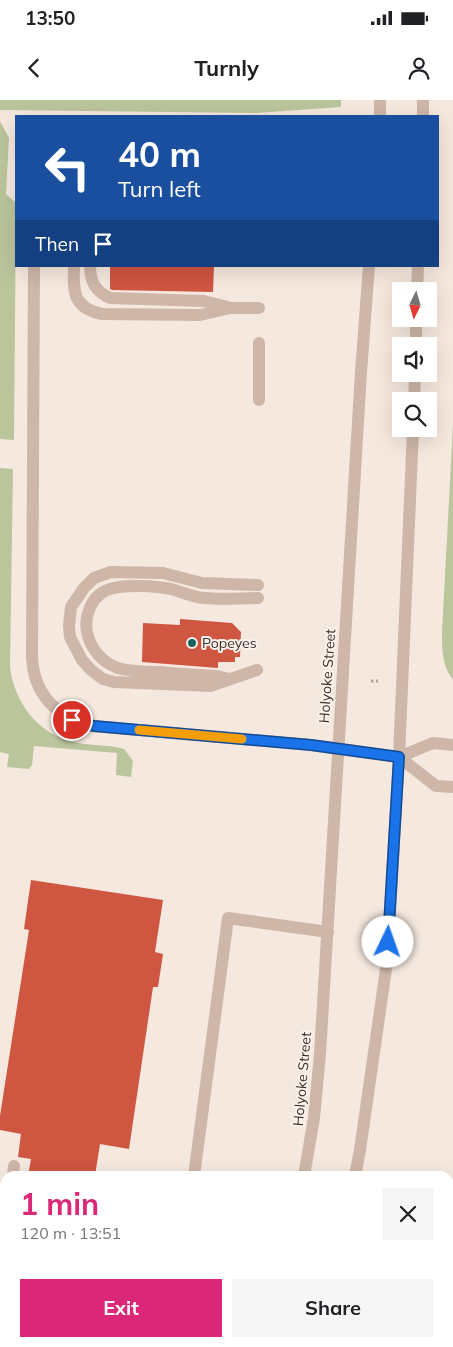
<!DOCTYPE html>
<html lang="en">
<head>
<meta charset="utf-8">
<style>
	body { margin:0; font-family:Mulish,sans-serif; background:#f6f6f6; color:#202124; height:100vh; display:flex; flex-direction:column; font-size:19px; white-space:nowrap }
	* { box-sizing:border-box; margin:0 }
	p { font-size:16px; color:#757577 }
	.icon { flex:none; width:28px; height:28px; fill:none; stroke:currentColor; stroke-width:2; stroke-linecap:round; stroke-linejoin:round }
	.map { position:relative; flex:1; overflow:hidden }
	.panel { position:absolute; left:0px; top:1071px; width:454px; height:176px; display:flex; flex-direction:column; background:#fff; border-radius:15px 15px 0 0; box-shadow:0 5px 20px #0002 }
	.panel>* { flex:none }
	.top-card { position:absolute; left:15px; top:15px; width:424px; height:152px; border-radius:0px; box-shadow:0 5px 20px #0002; background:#1a4fa0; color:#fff; overflow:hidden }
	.needle { width:32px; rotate:185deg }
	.tools { position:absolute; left:392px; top:182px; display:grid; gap:10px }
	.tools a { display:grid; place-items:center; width:45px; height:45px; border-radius:0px; background:#fff; box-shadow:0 5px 20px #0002; font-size:25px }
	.pin { position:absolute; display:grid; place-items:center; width:42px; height:42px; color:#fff; margin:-21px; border:2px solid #fff; border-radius:50%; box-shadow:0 1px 5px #0007 }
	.me { position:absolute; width:55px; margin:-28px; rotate:3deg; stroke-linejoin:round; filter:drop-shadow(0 0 4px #0008) }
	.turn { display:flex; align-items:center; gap:18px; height:105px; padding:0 20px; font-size:22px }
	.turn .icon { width:65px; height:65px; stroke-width:2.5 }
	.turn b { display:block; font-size:35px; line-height:42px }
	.then { display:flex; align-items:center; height:48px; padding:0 20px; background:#0003; gap:10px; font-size:19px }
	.round { display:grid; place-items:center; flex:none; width:52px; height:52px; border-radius:0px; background:#f6f6f6 }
	.headline { display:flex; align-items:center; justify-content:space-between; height:85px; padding:0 20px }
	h1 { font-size:30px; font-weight:700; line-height:38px; color:#db2777 }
	.action { display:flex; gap:10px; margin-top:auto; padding:10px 20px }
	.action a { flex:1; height:58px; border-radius:0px; background:#db2777; color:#fff; font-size:20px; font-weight:700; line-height:58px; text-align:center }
	.action a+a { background:#f6f6f6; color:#202124 }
	.status { display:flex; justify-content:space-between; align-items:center; height:35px; padding:0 25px; background:#fff; direction:ltr }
	.status svg { height:14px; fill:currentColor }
	header { display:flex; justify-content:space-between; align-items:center; height:65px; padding:0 20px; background:#fff; font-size:22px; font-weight:700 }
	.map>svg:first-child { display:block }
	.green { fill:#bbc59c }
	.building { fill:#cf5641 }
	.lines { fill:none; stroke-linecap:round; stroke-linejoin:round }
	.path { stroke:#ba9f92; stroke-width:3; stroke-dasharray:2.5 2.5; stroke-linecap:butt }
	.service { stroke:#ceb6a8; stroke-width:12 }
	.tertiary { stroke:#ceb6a8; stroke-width:12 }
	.route-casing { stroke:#114b97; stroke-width:12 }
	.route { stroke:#1a73e8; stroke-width:9 }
	.slow { stroke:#f59e0b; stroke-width:9 }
	.poi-dot { fill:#1a605e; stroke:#fbf2eb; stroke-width:2 }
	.labels { text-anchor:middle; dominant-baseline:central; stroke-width:4; stroke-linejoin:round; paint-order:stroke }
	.poi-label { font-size:14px; fill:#3a2d29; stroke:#fbf2eb; text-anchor:start }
	.street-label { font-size:14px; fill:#3a2d29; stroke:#fbf2eb }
</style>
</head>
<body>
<div class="status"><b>13:50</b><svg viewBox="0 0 49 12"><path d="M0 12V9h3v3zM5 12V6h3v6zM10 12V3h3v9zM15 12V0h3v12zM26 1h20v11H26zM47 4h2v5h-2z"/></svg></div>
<header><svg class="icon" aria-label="back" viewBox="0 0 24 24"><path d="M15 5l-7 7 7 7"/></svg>Turnly<svg class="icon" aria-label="person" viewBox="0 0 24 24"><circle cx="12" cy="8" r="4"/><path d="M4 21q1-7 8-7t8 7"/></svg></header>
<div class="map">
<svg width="453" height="1247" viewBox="0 0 453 1247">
	<rect width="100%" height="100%" fill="#f5e8de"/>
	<path class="green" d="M0 0H341V7L256 13 0 10Z
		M0 21 9 38 6 94 16 103 14 340 0 339Z
		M453 325V579C442 567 442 548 442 532Z
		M0 368 13 369 10 567C14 602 38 634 73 642 90 646 107 644 124 649L133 661 131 677 116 675 117 653 34 646 32 665 29 669 7 667 9 654 0 652Z"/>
	<path class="building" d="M110 166H214L213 192 112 190 110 189Z
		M180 519 232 523 241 532 240 557H235V562H218V568L142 562 143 523 180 525Z
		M31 780 163 800 155 852 163 854 158 887H153L129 1049 100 1044 95 1076H28L31 1059 18 1057 21 1034 0 1030V1016L29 830 24 829Z"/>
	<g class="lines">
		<path class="path" d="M371 581H378"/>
		<path class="service" d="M34 166 32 557C34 596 57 617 93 626L311 645 399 657 433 643 453 645
			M74 166C73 192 73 208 102 214L200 215 230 208H259
			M90 166C90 182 96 192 110 198L204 201 228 207
			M259 300V243
			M257 570 210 586 114 582 103 579 91 570 82 560 70 537 69 526 71 507 84 488 94 478 111 472 163 473 202 483 258 485
			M230 579 217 576C198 575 179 574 160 572 146 572 132 572 118 568 97 561 83 538 87 517 90 504 97 493 110 489 125 484 156 486 171 489 182 492 193 497 204 498 222 500 240 498 258 498
			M399 657 436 686 453 687
			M13 1076 14 1066
			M194 1076 228 818 328 832
			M0 1171 5 1134
			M13 1242 57 1247
			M171 1247 172 1242"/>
		<path class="tertiary" d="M380 16V0
			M423 16V0
			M417 191 418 166
			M416 246V219
			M414 301 415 274
			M304 1076 314 1018 320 954 361 272 369 166
			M355 1076 360 1050 387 862 399 657 413 329
			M387 1242 392 1247
			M279 1247 280 1242
			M322 1247 323 1242"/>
	</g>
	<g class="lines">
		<defs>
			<path id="route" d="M72 620 94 626 311 645 399 657 388 842"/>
		</defs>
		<use href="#route" class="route-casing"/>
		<use href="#route" class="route"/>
		<path class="slow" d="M139 630 242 639"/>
	</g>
	<circle class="poi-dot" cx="192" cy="543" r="5"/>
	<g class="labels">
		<g class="poi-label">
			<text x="202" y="543">Popeyes</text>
		</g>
		<g class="street-label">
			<text transform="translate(327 576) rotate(-86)">Holyoke Street</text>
			<text transform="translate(302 979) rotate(-85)">Holyoke Street</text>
		</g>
	</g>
</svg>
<div class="tools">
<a><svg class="needle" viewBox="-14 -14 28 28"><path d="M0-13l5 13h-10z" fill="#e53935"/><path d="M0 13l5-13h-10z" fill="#757577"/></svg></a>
<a><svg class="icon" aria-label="sound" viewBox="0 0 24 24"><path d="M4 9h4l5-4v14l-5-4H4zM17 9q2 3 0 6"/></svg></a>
<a><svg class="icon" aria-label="search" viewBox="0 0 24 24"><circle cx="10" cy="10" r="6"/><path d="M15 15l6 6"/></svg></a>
</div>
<div class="pin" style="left:72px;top:620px;background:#d93025"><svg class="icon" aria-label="arrive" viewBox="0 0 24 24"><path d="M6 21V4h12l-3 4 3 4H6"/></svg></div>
<svg class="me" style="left:388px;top:842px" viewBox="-20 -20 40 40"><circle r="19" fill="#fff"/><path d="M0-13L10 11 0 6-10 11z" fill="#1a73e8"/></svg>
<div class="top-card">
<div class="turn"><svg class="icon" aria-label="left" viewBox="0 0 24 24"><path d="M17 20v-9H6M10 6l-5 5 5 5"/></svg><div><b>40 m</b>Turn left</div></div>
<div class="then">Then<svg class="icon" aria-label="arrive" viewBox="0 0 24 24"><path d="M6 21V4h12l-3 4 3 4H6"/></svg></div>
</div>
<section class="panel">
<div class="headline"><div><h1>1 min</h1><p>120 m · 13:51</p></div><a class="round"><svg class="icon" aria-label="close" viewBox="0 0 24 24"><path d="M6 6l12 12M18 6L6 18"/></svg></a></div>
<div class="action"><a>Exit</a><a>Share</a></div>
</section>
</div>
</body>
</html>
